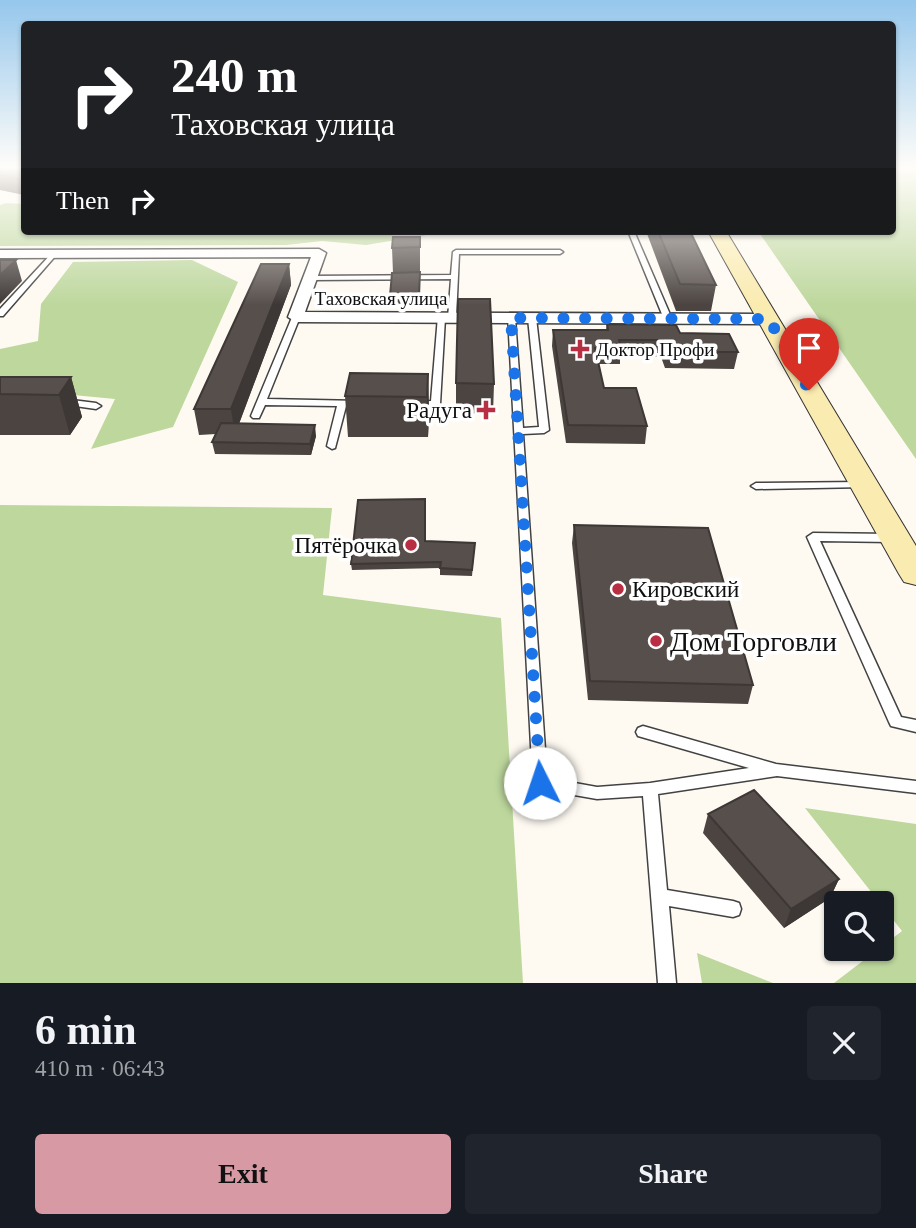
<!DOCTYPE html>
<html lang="en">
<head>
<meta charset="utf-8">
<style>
	body { margin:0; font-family:Georgia,serif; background:#20242c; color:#f1f3f6; height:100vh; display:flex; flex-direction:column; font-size:26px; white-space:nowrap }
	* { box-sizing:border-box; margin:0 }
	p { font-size:23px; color:#9ea1a6 }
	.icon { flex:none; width:38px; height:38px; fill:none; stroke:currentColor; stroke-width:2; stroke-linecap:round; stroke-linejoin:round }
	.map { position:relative; height:983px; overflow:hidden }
	.sheet { display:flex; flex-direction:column; background:#171b24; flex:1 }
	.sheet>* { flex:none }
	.hud { position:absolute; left:21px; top:21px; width:875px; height:214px; border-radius:7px; box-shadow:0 2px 5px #0004; background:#202124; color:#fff; overflow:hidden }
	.fabs { position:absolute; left:824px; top:891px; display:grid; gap:14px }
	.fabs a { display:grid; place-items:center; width:70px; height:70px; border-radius:7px; background:#171b24; box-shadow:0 2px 5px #0004; font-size:35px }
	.pin { position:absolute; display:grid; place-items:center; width:60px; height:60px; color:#fff; margin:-72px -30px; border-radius:50% 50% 50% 0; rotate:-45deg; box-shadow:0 0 7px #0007 }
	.pin .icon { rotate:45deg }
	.me { position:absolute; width:77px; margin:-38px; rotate:356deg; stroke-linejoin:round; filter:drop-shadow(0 0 5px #0008) }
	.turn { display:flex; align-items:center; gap:24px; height:147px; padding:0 35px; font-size:32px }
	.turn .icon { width:91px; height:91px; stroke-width:2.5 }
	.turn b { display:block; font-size:49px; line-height:60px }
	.then { display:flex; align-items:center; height:66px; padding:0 35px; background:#0003; gap:14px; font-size:26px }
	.round { display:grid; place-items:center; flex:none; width:74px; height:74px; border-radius:7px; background:#20242c }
	.headline { display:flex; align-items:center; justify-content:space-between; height:119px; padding:0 35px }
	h1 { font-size:42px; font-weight:800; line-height:52px }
	.action { display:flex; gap:14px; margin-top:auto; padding:14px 35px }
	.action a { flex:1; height:80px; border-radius:7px; background:#d79aa5; color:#111; font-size:28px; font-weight:800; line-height:80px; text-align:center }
	.action a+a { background:#20242c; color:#f1f3f6 }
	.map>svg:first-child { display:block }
	.forest { fill:#bdd79d }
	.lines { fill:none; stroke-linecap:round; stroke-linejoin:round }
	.lane-casing { stroke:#424242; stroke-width:3 }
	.street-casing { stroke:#424242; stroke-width:3 }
	.secondary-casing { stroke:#313131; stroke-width:2 }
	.lane { fill:#fff; fill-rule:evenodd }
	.street { fill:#fff; fill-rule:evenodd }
	.secondary { fill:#faebb0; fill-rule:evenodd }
	.wall { fill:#4b4441 }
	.shaded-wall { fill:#3d3735 }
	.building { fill:#574f4c; stroke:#3d3735; stroke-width:2 }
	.route { stroke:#1a73e8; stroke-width:12; stroke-dasharray:0 21.6 }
	.poi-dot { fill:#b82e42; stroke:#fff; stroke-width:2.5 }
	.labels { text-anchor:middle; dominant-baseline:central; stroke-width:7; stroke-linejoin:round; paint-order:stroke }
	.far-street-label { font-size:19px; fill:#0f0f0f; stroke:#fff }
	.far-poi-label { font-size:19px; fill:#0f0f0f; stroke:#fff; text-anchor:start }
	.poi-label { font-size:23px; fill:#0f0f0f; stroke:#fff; text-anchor:end }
	.near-poi-label { font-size:28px; fill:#0f0f0f; stroke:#fff; text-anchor:start }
</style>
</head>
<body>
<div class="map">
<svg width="916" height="983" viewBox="0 0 916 983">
	<rect width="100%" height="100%" fill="#fefaf2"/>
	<path class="forest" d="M893 167H916V459L758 231H892Z
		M6 203 24 204V231H418L427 235 366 245 322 241 286 245 0 246V205Z
		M192 260 238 282 173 427 91 449 115 399 0 388V349L38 341 41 304 73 262Z
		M0 505 332 508 323 595 501 618 523 983H0Z
		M805 808 916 824V983H834L902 931Z
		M697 953 773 983H702Z"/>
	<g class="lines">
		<defs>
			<path id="lane" d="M628 231H634L672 319 671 321H668L664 319Z
				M456 250H560L563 252 560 254H459L456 318 452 320 448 318 451 279 310 280 306 278 310 276 451 275 453 252Z
				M53 252 58 253 3 316H0V309Z
				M293 315H296L300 317 267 399 361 401 363 403 361 405 346 406 335 448 332 449 327 446 337 406 265 405 259 418H253L251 416Z
				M438 316H441L445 318 440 404 435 407 413 406 411 404 413 402 431 401Z
				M508 316H511L515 318 523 428 539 427 528 318 532 316 536 318 549 430 544 433 523 434 547 778 597 787 650 783 749 768 638 736 636 732 638 728 643 726 776 764 916 781V793L777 776 658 794 667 890 733 901 739 903 741 909 739 915 733 917 669 906 676 983H658L643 796 597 799 540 789 535 787 533 783Z
				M64 399 96 403 101 406 96 409 61 404 59 402 61 400Z
				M862 482 866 483 867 485 866 487 756 489 751 486 756 483Z
				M813 533 892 534 898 538 892 542 820 541 901 717 916 720V732L891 726 889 722 807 537Z"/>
			<path id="street" d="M319 249 326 253 305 312 769 314 777 319 769 324 296 322 288 317 311 257 0 258V250Z"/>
			<path id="secondary" d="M708 231H726L916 546V585L904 582 899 574Z"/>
		</defs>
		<use href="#lane" class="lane-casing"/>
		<use href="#street" class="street-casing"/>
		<use href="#secondary" class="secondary-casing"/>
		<use href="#lane" class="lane"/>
		<use href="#street" class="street"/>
		<use href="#secondary" class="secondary"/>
	</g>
	<path class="wall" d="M0 167H24V195L0 190Z
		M646 231H690L716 285 711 311H676Z
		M420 237V306H391L390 296 393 273 392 248Z
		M289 264 291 285 239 424 316 436 311 455 215 454 212 442 216 434 199 435 194 409Z
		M607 324 680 333 738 352 734 369 665 368 661 357 620 356V364H599L604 388 647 426 645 444 566 443 552 346 553 330H606Z
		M428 374 429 413 428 437H348L345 396Z
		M0 377H71L82 417 70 435H0Z
		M456 383 494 384 493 414 456 413Z
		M574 525 753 685 748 704 588 700 572 543Z
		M425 541 475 543 472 576 440 575V568L352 570 351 564Z
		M708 814 839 879 830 898 784 928 703 833Z"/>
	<path class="shaded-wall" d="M16 260 22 281 0 304V275Z
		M289 264 291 285 235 434 231 409Z
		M428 374 429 413 428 437 427 397Z
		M71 377 82 417 70 435 59 395Z
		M315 425 316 436 311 455 310 444Z
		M839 879 830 898 784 928 791 909Z"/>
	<path class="building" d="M0 167H24V180L0 175Z
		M658 231H690L716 285 680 284Z
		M393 237H420V247L392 248Z
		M0 260H16L0 275Z
		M261 264H289L231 409H194Z
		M420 272 419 296H390L392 273Z
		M458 299H490L494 384 456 383Z
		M607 324 676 325 680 333 729 334 738 352H667L663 340H619L621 348H595L604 388H636L647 426 568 425 553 330H608Z
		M350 373 428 374 427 397 345 396Z
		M0 377H71L59 395 0 394Z
		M221 423 315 425 310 444 212 442Z
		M425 499V541L475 543 472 570 440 568 441 562 351 564 358 500Z
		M574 525 708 528 753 685 590 681Z
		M754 790 839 879 791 909 708 814Z"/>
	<linearGradient id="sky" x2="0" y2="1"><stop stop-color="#95c7ec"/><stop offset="0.55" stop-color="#fffdf9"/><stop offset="1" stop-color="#fffdf9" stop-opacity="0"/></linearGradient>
	<rect width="916" height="305" fill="url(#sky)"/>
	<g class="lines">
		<path class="route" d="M540 783 511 318 769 319 809 390"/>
	</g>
	<g class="poi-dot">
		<path d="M576.5 338.5h7v7h7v7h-7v7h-7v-7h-7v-7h7z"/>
		<path d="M482.5 399.5h7v7h7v7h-7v7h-7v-7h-7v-7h7z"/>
		<circle cx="411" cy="545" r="7"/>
		<circle cx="618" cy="589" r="7"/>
		<circle cx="656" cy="641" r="7"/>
	</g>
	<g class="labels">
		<g class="far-street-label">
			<text x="381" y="298">Таховская улица</text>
		</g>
		<g class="far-poi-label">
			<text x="596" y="349">Доктор Профи</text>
		</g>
		<g class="poi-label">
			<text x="472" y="410">Радуга</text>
			<text x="397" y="545">Пятёрочка</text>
			<text x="632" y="589" text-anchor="start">Кировский</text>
		</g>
		<g class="near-poi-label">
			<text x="670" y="641">Дом Торговли</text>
		</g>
	</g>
</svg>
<div class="fabs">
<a><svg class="icon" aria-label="search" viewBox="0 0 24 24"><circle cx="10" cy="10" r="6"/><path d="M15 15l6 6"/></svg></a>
</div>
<div class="pin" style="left:809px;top:390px;background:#d93025"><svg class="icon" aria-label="arrive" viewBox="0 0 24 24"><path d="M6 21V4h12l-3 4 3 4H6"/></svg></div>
<svg class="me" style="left:540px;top:783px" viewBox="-20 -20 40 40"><circle r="19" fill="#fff"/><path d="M0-13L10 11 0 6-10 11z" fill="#1a73e8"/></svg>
<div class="hud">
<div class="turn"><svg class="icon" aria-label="right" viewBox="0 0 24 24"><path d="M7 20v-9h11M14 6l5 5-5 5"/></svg><div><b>240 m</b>Таховская улица</div></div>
<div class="then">Then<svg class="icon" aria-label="right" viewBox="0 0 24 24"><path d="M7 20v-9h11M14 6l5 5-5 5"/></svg></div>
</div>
</div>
<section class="sheet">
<div class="headline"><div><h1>6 min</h1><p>410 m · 06:43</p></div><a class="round"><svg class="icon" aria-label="close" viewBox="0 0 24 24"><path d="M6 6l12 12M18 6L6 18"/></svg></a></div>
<div class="action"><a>Exit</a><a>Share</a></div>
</section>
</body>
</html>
